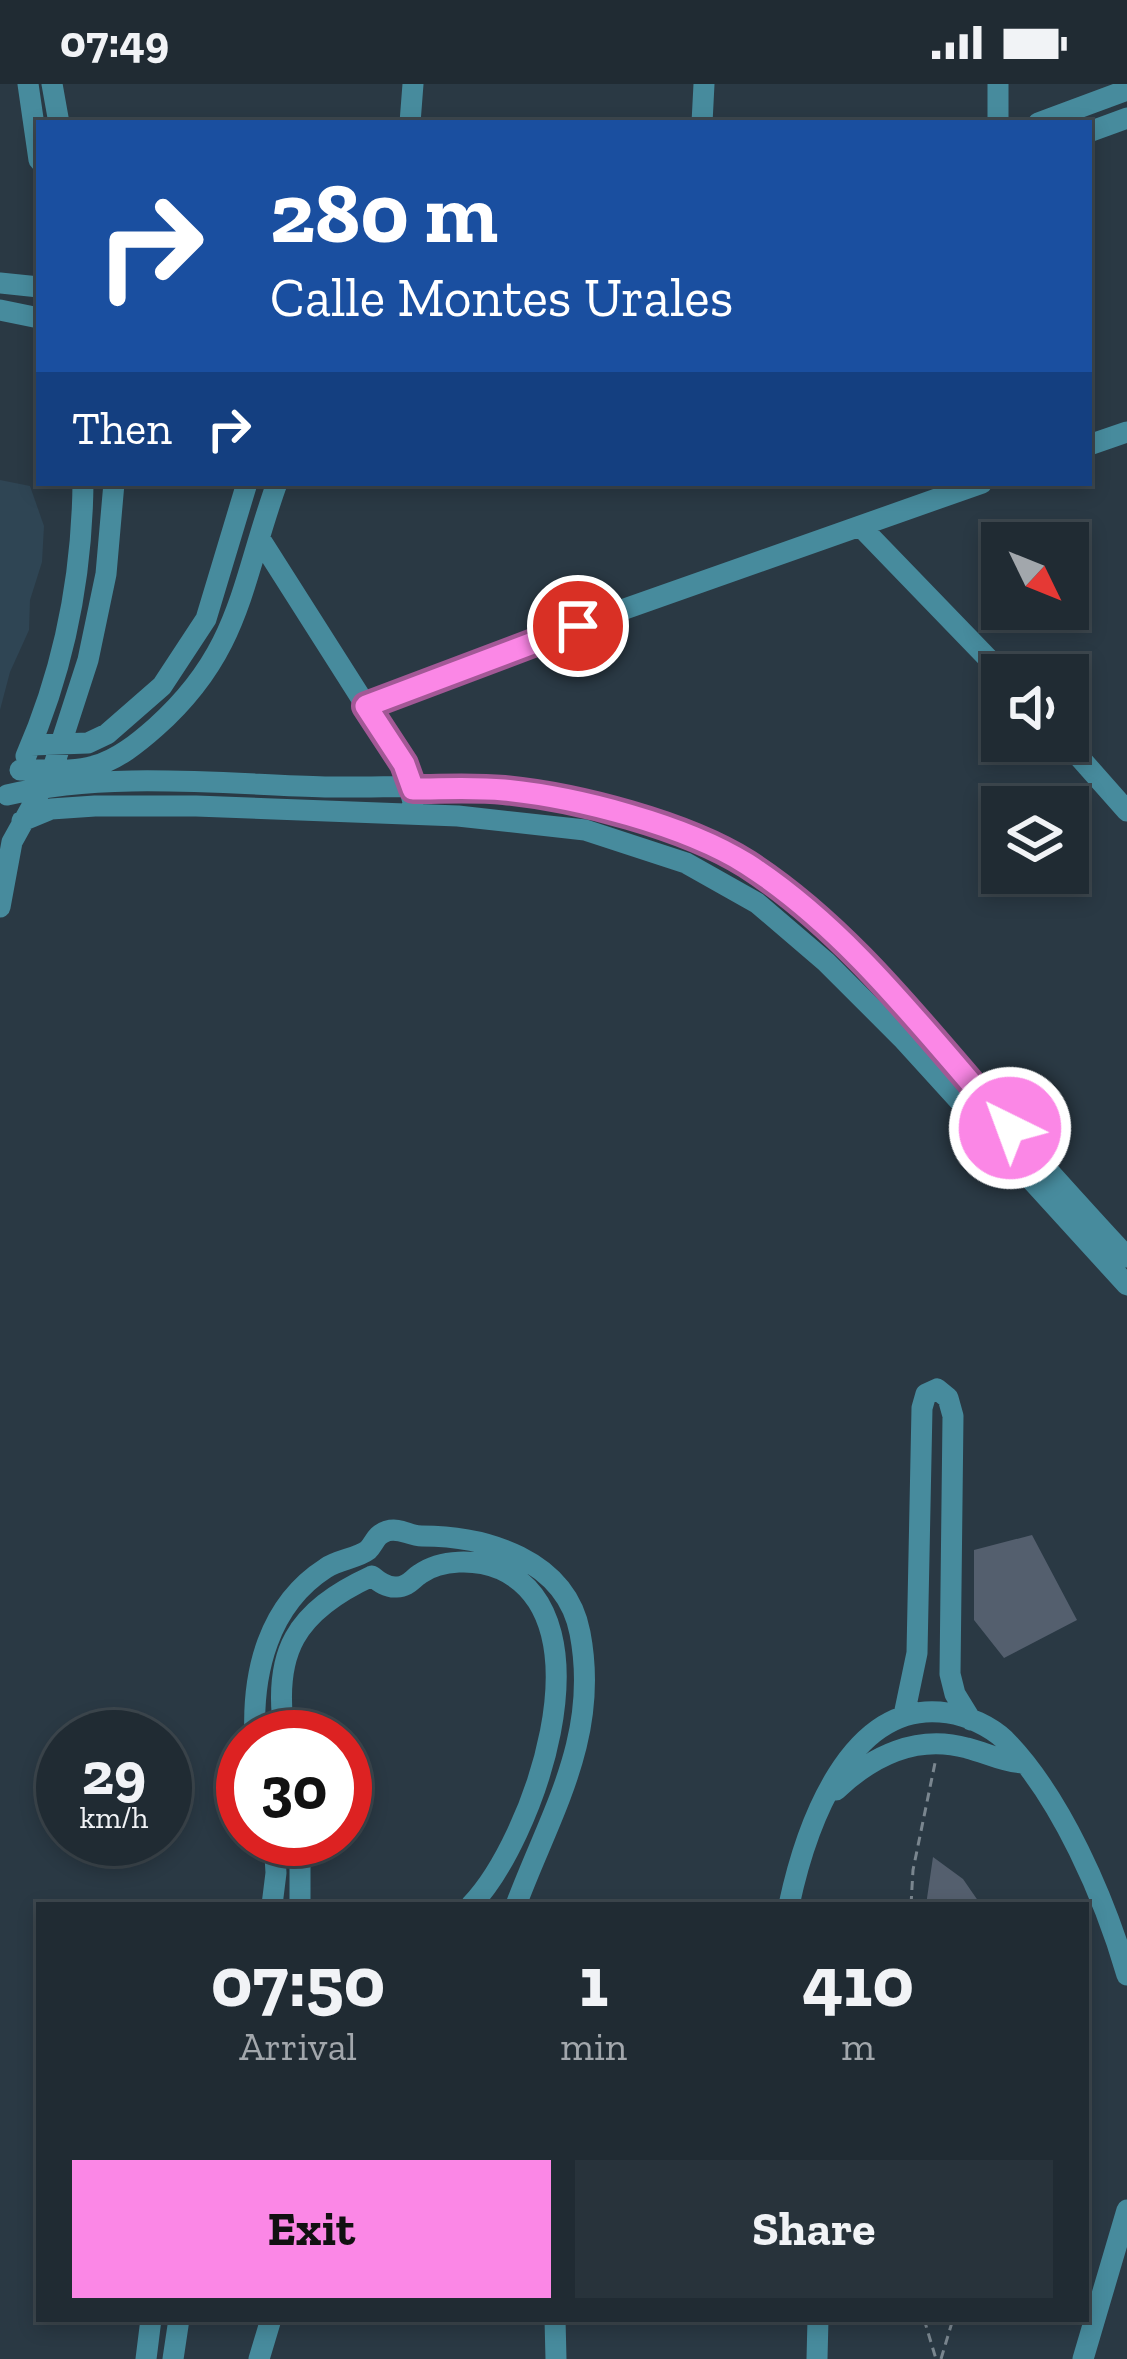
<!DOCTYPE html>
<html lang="en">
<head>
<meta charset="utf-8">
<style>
	body { margin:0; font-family:"Zilla Slab",serif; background:#28333b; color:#f1f3f6; height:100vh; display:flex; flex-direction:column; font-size:45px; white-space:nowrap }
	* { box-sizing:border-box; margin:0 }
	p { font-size:39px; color:#a2a7ac }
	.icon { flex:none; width:66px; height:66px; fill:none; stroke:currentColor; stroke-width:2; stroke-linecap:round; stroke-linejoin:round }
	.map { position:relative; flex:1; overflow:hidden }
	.panel { position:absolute; left:36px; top:1818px; width:1053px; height:420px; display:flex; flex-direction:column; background:#202b33; border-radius:0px; box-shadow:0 6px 18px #0003,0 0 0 3px #3d474e }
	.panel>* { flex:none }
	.hud { position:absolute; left:36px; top:36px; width:1056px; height:366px; border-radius:0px; box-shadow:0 6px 18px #0003,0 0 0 3px #3d474e; background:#1a4fa0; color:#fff; overflow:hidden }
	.needle { width:78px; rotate:133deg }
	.controls { position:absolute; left:981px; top:438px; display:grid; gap:24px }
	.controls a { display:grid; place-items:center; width:108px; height:108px; border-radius:0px; background:#202b33; box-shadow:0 6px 18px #0003,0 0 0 3px #3d474e; font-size:60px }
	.speed { position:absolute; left:36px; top:1626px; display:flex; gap:24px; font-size:60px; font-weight:700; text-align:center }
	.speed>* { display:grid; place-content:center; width:156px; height:156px; border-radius:50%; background:#202b33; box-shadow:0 6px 18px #0003,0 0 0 3px #3d474e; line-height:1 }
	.speed small { font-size:30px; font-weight:400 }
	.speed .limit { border:18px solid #d22; background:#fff; color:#111 }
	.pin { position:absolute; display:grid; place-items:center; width:102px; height:102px; color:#fff; margin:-51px; border:6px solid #fff; border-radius:50%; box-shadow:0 3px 12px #0007 }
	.me { position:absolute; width:132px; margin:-66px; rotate:318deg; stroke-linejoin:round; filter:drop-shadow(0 0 9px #0008) }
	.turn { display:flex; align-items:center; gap:42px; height:252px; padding:0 36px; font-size:54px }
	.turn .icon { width:156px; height:156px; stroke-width:2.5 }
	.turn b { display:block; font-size:84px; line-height:102px }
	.then { display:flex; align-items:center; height:114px; padding:0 36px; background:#0003; gap:24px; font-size:45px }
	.eta { display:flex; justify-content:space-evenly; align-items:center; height:204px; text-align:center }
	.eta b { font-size:72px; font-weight:800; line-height:84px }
	.action { display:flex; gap:24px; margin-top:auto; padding:24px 36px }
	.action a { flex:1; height:138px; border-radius:0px; background:#fb87e6; color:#111; font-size:48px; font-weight:800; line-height:138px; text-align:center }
	.action a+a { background:#28333b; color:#f1f3f6 }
	.status { display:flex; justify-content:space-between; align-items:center; height:84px; padding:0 60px; background:#202b33; direction:ltr }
	.status svg { height:33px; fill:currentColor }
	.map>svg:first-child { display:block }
	.built { fill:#2f4554 }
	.building { fill:#545f6e }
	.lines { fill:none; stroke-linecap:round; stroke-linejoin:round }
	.path { stroke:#7a868f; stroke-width:3; stroke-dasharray:9 6; stroke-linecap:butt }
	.minor { stroke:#478b9d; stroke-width:21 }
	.route-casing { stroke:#a35896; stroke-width:30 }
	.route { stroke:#fb87e6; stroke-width:21 }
</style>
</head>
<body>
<div class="status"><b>07:49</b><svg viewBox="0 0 49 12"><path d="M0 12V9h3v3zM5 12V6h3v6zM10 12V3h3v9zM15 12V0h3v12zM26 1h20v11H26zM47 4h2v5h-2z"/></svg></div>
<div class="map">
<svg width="1127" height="2275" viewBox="0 0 1127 2275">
	<rect width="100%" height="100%" fill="#2a3944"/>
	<path class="built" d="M0 396 30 402 44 442 42 478 30 516 29 546 10 588 0 626Z"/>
	<path class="building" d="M1032 1451 1077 1536 1004 1574 974 1536V1466Z
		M933 1773 963 1795 981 1821H926Z"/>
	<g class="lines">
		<path class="path" d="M911 1821 913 1786 935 1679
			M924 2235 936 2275
			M941 2275 953 2235"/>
		<path class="minor" d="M28 0 39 76
			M52 0 59 39
			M410 39 413 0
			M702 39 704 0
			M998 39V0
			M1038 39 1127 6
			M1089 48 1127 34
			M0 199 39 203
			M0 226 39 234
			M1089 361 1127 348
			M861 443 1004 591
			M260 455 403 680 413 718
			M366 622 534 557 982 399
			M1065 657 1127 727
			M31 661 88 659 107 650 162 602 206 535 247 399
			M26 672C64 585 82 494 83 399
			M20 686C44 685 71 689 94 682 117 676 138 659 156 643 241 567 241 499 277 399
			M7 711C109 687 221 700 325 703 396 704 472 698 543 711 607 723 694 745 748 782 819 829 876 894 932 957 997 1029 1061 1102 1127 1173
			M22 737 51 725 95 722H196L458 732 585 746 686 779 757 819 826 878 902 954 1127 1201
			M0 823 12 758 53 684 88 576 106 490 114 399
			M372 1492C379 1498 387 1504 397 1503 408 1503 412 1495 420 1490 441 1475 476 1475 500 1485 612 1535 532 1758 471 1821
			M904 1631 917 1569 922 1324 926 1310 937 1305 948 1314 953 1332 950 1590 955 1610 971 1636
			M255 1653C252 1589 268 1521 326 1484 337 1476 358 1474 368 1466 375 1459 375 1451 387 1447 400 1443 409 1452 422 1452 485 1452 566 1475 580 1549 600 1653 550 1730 516 1821
			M285 1653C271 1568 296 1527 372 1492
			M836 1706C872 1672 917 1650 967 1664 987 1669 1002 1678 1023 1679
			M272 1821 276 1789 274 1755
			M300 1821V1755
			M789 1821C805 1746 849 1613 948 1629 968 1632 990 1642 1005 1656 1061 1713 1105 1815 1127 1891
			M555 2235 556 2275
			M146 2275 151 2235
			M173 2275 179 2235
			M259 2275 271 2235
			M817 2275 818 2235
			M1083 2275 1127 2126"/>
	</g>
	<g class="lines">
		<defs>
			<path id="route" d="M578 542 366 622 404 680 413 705C443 705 474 703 504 706 576 713 685 741 747 780 851 847 929 953 1010 1044"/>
		</defs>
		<use href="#route" class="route-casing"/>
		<use href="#route" class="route"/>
	</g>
</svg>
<div class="controls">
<a><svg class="needle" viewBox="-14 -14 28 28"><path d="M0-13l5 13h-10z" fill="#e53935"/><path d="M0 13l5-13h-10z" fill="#a2a7ac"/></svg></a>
<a><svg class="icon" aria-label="sound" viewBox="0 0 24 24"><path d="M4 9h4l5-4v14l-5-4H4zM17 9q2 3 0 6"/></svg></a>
<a><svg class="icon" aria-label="layers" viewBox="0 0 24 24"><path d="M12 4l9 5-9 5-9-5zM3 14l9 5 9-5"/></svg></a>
</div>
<div class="speed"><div>29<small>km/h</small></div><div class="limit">30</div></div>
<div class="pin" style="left:578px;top:542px;background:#d93025"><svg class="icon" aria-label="arrive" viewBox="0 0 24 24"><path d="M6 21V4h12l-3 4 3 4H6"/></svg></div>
<svg class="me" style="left:1010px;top:1044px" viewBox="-20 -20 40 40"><circle r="17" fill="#fb87e6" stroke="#fff" stroke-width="3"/><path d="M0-11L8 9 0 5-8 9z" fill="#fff"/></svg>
<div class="hud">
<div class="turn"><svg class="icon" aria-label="right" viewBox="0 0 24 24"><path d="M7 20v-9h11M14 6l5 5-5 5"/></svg><div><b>280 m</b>Calle Montes Urales</div></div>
<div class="then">Then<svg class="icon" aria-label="right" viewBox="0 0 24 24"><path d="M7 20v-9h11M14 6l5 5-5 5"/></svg></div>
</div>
<section class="panel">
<div class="eta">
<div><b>07:50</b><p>Arrival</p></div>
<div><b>1</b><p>min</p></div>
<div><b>410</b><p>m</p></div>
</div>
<div class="action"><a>Exit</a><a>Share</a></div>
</section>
</div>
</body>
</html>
